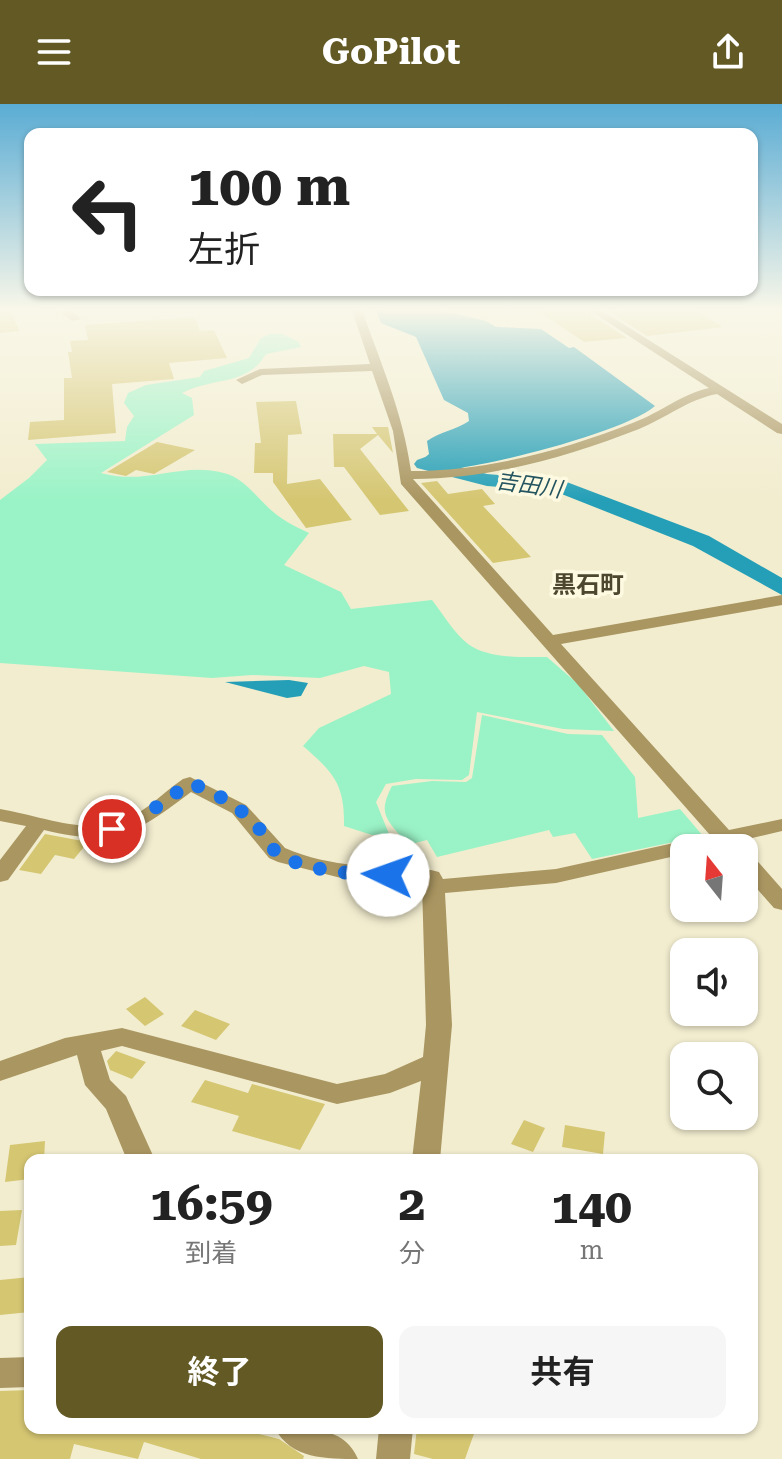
<!DOCTYPE html>
<html lang="ja">
<head>
<meta charset="utf-8">
<style>
	body { margin:0; font-family:"Roboto Serif","Noto Sans JP",serif; background:#f6f6f6; color:#222; height:100vh; display:flex; flex-direction:column; font-size:30px; white-space:nowrap }
	* { box-sizing:border-box; margin:0 }
	p { font-size:26px; color:#767676 }
	.icon { flex:none; width:44px; height:44px; fill:none; stroke:currentColor; stroke-width:2; stroke-linecap:round; stroke-linejoin:round }
	.map { position:relative; flex:1; overflow:hidden }
	.details { position:absolute; left:24px; top:1050px; width:734px; height:280px; display:flex; flex-direction:column; background:#fff; border-radius:16px; box-shadow:0 2px 6px #0004 }
	.details>* { flex:none }
	.top-card { position:absolute; left:24px; top:24px; width:734px; height:168px; border-radius:16px; box-shadow:0 2px 6px #0004; background:#fff; color:#222; overflow:hidden }
	.needle { width:52px; rotate:343deg }
	.buttons { position:absolute; left:670px; top:730px; display:grid; gap:16px }
	.buttons a { display:grid; place-items:center; width:88px; height:88px; border-radius:16px; background:#fff; box-shadow:0 2px 6px #0004; font-size:40px }
	.pin { position:absolute; display:grid; place-items:center; width:68px; height:68px; color:#fff; margin:-34px; border:4px solid #fff; border-radius:50%; box-shadow:0 2px 8px #0007 }
	.me { position:absolute; width:88px; margin:-44px; rotate:273deg; stroke-linejoin:round; filter:drop-shadow(0 0 6px #0008) }
	.turn { display:flex; align-items:center; gap:28px; height:168px; padding:0 32px; font-size:36px }
	.turn .icon { width:104px; height:104px; stroke-width:2.5 }
	.turn b { display:block; font-size:56px; line-height:68px }
	.eta { display:flex; justify-content:space-evenly; align-items:center; height:136px; text-align:center }
	.eta b { font-size:48px; font-weight:700; line-height:56px }
	.action { display:flex; gap:16px; margin-top:auto; padding:16px 32px }
	.action a { flex:1; height:92px; border-radius:16px; background:#625925; color:#fff; font-size:32px; font-weight:700; line-height:92px; text-align:center }
	.action a+a { background:#f6f6f6; color:#222 }
	header { display:flex; justify-content:space-between; align-items:center; height:104px; padding:0 32px; background:#625925; color:#fff; font-size:36px; font-weight:700 }
	.map>svg:first-child { display:block }
	.green { fill:#9af3c6 }
	.water { fill:#259fb7 }
	.lines { fill:none; stroke-linecap:round; stroke-linejoin:round }
	.river { fill:#259fb7; fill-rule:evenodd }
	.building { fill:#d5c672 }
	.minor { fill:#aa9661; fill-rule:evenodd }
	.route { stroke:#1a73e8; stroke-width:14; stroke-dasharray:0 25.2 }
	.labels { text-anchor:middle; dominant-baseline:central; stroke-width:7; stroke-linejoin:round; paint-order:stroke }
	.far-water-label { font-size:22px; font-style:italic; fill:#24545f; stroke:#fefae2 }
	.far-quarter-label { font-size:24px; font-weight:bold; fill:#4c472e; stroke:#fefae2 }
</style>
</head>
<body>
<header><svg class="icon" aria-label="menu" viewBox="0 0 24 24"><path d="M4 6h16M4 12h16M4 18h16"/></svg>GoPilot<svg class="icon" aria-label="share" viewBox="0 0 24 24"><path d="M12 15V3M7 8l5-5 5 5M5 13v7h14v-7"/></svg></header>
<div class="map">
<svg width="782" height="1355" viewBox="0 0 782 1355">
	<rect width="100%" height="100%" fill="#f2edcf"/>
	<path class="green" d="M270 230H282L299 238 301 243 266 250C246 283 212 273 182 289L192 294 194 311 101 369C147 382 181 357 224 369 247 375 258 397 277 411 286 418 298 424 309 429L284 461 341 488 351 505 432 496C443 510 454 529 468 540 488 555 524 553 547 553L578 580 614 627 563 625 477 608 469 671 462 676 416 675 386 680 376 698 389 730 372 731 344 722C345 680 333 668 303 642L319 624 391 590 389 568 364 562 320 574 252 571 212 574 0 559V396L29 374 47 356 35 340 125 337 127 323 134 312 124 299 128 289 146 281 200 273 204 267 249 254 261 234Z
		M482 611 568 630 602 631 635 673 638 714 680 705 703 732 592 755 575 729 553 733 549 726 437 753 427 736 407 741C389 715 376 713 392 682L432 677 466 678 472 674Z"/>
	<path class="water" d="M376 206H439L486 217 496 223 541 225 569 244 574 243 655 302C626 327 500 359 458 364 447 366 433 360 421 357L429 350 427 337C441 327 456 326 469 317L468 309 444 296 416 233 381 219Z
		M289 576 308 579 301 592 287 594 225 578Z"/>
	<g class="lines">
		<path class="river" d="M464 339 474 345 471 349 445 359 487 370 564 377 709 432 782 474V491L693 442 554 387 487 382 417 364 414 360 417 356Z"/>
	</g>
	<path class="building" d="M0 206H11L19 227 0 229Z
		M537 206H584L627 234 584 238Z
		M629 206H694L723 223 647 232 610 208Z
		M195 213 200 227 214 226 227 254 169 259 174 275 112 280 116 329 28 336 30 318 64 316V274H72L68 248H72L70 237 88 236 85 221Z
		M296 297 302 330 288 331 287 380 320 375 352 416 306 424 273 378V369H254L255 339H261L256 298Z
		M372 323H388L393 349 378 331 360 345 409 407 380 411 344 363H334L333 330H377Z
		M157 338 195 346 154 370 136 366 126 372 107 368Z
		M437 377 448 390 482 385 495 400 483 402 531 453 493 459 421 379Z
		M45 730 88 738 74 755 55 751 41 770 19 766Z
		M145 893 164 910 145 922 126 905Z
		M195 906 230 920 216 936 181 922Z
		M116 947 146 958 132 975 110 966 107 957Z
		M205 976 248 989 252 980 325 1000 300 1046 232 1027 239 1012 191 998Z
		M524 1016 545 1024 533 1048 511 1040Z
		M565 1021 605 1028 603 1050 562 1043Z
		M45 1037 44 1056H30V1075L5 1078 10 1041Z
		M22 1106 16 1141 0 1142V1107Z
		M30 1173V1208L0 1211V1176Z
		M30 1286V1324H235L279 1335 304 1352 303 1355H201L144 1338 138 1355 74 1340 70 1355H0V1287Z
		M417 1324H476L465 1355H433L414 1350Z"/>
	<g class="lines">
		<path class="minor" d="M58 206H70L81 215 72 217Z
			M352 206H362C381 260 403 309 411 367 489 367 564 346 635 318 661 308 682 290 709 284L589 206H601L782 320V330L777 329 717 290C689 295 666 314 639 325 567 353 491 375 413 375L553 531 782 491V501L561 540 729 726 782 715V727L739 737 744 744H684V750L556 779 445 789 452 921 440 1056H412L421 977 390 989 337 1000 122 942 101 947 110 976 126 992 155 1056H127L106 1005 85 981 77 951 0 977V957L65 934 122 924 337 980 385 970 423 953 426 921 422 780 345 775 278 758 269 754 232 709 191 688C136 730 115 743 44 726L8 776 0 778V756L26 722 0 717V705C38 711 90 733 128 715 148 705 164 688 183 675L190 673 246 701 285 744C330 764 382 763 431 766L439 768 443 775 556 765 710 731 401 380 393 327 372 267 262 271 242 280 236 276 260 265 370 260Z
			M744 749 752 751 782 785V806L774 804 744 770Z
			M30 1253V1283L0 1284V1254Z
			M275 1324C306 1324 344 1321 358 1355 327 1355 290 1355 275 1324Z
			M379 1324H413L410 1355H376Z"/>
	</g>
	<linearGradient id="sky" x2="0" y2="1"><stop stop-color="#5aacd4"/><stop offset="0.52" stop-color="#f9f7e9"/><stop offset="1" stop-color="#f9f7e9" stop-opacity="0"/></linearGradient>
	<rect width="782" height="396" fill="url(#sky)"/>
	<g class="lines">
		<path class="route" d="M112 725 130 722 190 679C217 689 243 704 261 727 266 733 269 741 275 747 298 767 359 771 388 771"/>
	</g>
	<g class="labels">
		<g class="far-water-label">
			<text transform="translate(529 381) rotate(8)">吉田川</text>
		</g>
		<g class="far-quarter-label">
			<text x="588" y="481">黒石町</text>
		</g>
	</g>
</svg>
<div class="buttons">
<a><svg class="needle" viewBox="-14 -14 28 28"><path d="M0-13l5 13h-10z" fill="#e53935"/><path d="M0 13l5-13h-10z" fill="#767676"/></svg></a>
<a><svg class="icon" aria-label="sound" viewBox="0 0 24 24"><path d="M4 9h4l5-4v14l-5-4H4zM17 9q2 3 0 6"/></svg></a>
<a><svg class="icon" aria-label="search" viewBox="0 0 24 24"><circle cx="10" cy="10" r="6"/><path d="M15 15l6 6"/></svg></a>
</div>
<div class="pin" style="left:112px;top:725px;background:#d93025"><svg class="icon" aria-label="arrive" viewBox="0 0 24 24"><path d="M6 21V4h12l-3 4 3 4H6"/></svg></div>
<svg class="me" style="left:388px;top:771px" viewBox="-20 -20 40 40"><circle r="19" fill="#fff"/><path d="M0-13L10 11 0 6-10 11z" fill="#1a73e8"/></svg>
<div class="top-card">
<div class="turn"><svg class="icon" aria-label="left" viewBox="0 0 24 24"><path d="M17 20v-9H6M10 6l-5 5 5 5"/></svg><div><b>100 m</b>左折</div></div>
</div>
<section class="details">
<div class="eta">
<div><b>16:59</b><p>到着</p></div>
<div><b>2</b><p>分</p></div>
<div><b>140</b><p>m</p></div>
</div>
<div class="action"><a>終了</a><a>共有</a></div>
</section>
</div>
</body>
</html>
